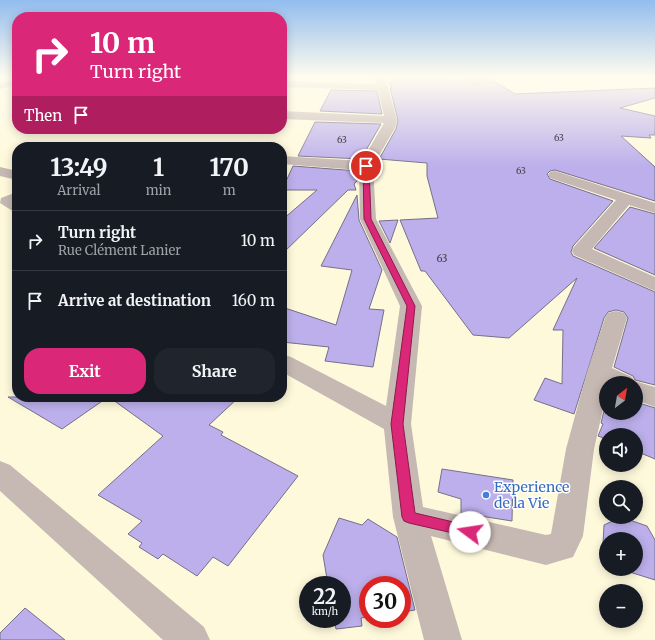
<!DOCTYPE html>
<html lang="en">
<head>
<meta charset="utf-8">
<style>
	body { margin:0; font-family:Merriweather,serif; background:#20242c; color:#f1f3f6; height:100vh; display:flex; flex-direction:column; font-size:15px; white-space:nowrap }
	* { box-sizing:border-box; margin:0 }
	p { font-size:13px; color:#9ea1a6 }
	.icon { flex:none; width:22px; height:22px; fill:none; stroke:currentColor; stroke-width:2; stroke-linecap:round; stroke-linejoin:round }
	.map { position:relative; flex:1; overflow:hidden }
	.drawer { position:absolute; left:12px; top:142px; width:275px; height:260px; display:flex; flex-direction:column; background:#171b24; border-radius:16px; box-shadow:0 2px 10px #0003 }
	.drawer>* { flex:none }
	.hud { position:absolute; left:12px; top:12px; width:275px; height:122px; border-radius:16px; box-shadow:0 2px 10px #0003; background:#db2777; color:#fff; overflow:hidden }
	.needle { width:26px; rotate:31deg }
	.fabs { position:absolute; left:599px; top:376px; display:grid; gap:8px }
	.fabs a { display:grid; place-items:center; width:44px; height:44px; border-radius:50%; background:#171b24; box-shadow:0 2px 10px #0003; font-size:20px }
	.speed { position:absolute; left:299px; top:576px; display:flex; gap:8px; font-size:20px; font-weight:700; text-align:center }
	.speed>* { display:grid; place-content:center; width:52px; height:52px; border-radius:50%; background:#171b24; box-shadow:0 2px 10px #0003; line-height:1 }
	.speed small { font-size:10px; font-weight:400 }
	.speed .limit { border:6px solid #d22; background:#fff; color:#111 }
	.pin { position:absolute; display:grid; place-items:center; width:34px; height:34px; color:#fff; margin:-17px; border:2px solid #fff; border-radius:50%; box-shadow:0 1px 4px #0007 }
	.me { position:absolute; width:44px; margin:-22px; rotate:284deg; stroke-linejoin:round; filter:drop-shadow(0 0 3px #0008) }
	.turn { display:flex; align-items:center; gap:14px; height:84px; padding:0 12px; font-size:18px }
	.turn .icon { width:52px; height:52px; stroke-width:2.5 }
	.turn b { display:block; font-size:28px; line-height:34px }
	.then { display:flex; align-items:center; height:38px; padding:0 12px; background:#0003; gap:8px; font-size:15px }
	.eta { display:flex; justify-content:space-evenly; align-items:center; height:68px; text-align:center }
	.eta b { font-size:24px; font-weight:700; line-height:28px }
	.cta { display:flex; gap:8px; margin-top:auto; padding:8px 12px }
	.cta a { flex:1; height:46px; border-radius:16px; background:#db2777; color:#fff; font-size:16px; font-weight:700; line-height:46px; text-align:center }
	.cta a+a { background:#20242c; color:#f1f3f6 }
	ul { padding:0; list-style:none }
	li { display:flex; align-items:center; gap:12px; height:60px; padding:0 12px; border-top:1px solid #363941 }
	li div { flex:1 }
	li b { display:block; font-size:15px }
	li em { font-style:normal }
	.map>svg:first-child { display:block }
	.building { fill:#bcafeb; stroke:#757089 }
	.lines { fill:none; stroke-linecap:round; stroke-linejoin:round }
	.minor { fill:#c6b8b3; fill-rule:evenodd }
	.route { fill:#db2777; stroke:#8e194d }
	.shop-dot { fill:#3f7fe0; stroke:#fff; stroke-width:1.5 }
	.labels { text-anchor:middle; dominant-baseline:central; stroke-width:3; stroke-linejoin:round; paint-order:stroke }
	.far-number-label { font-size:9px; fill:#464248 }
	.number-label { font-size:10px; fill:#464248 }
	.near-shop-label { font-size:14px; fill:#366cbe; stroke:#fff; text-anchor:start }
</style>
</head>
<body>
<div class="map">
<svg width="655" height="640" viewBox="0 0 655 640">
	<rect width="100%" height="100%" fill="#fef9db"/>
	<path class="building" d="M464 77 477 85 482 81 480 77H485L495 82 515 94 655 88V98L620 108 655 116V135H649L651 138 621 136 655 167V201L555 170 550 171 547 174 550 179 613 201 573 246 571 252 573 256 655 292V385L635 380 633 376 614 367 628 318 624 312 616 310 608 312 604 318 574 414 534 400 545 378 562 384 563 330H553L577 278 509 338 473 335 425 271H421L400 220 438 218 427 176V163L379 159 378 161 396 129 398 120 390 88H392L389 83 394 82 391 78Z
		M331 90 377 91 382 114 320 111Z
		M315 122 381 124 361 159 298 156Z
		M293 166 358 171V180L354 184 356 190H348L282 254V220L317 190H282Z
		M357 195 359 220 382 270 369 309 384 310 373 367 325 361 329 347 282 342V307L336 325 352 270 321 266Z
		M630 207 655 214V275L594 248Z
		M398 220 390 243 379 221Z
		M8 397H108L62 429Z
		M109 397H239L209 425 223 432 221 435 298 476 228 566 213 557 197 576 163 554 158 559 139 547 142 543 128 534 142 521 98 495 163 436Z
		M636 402 655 408V459L636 451V435H606V439L598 436 603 424 601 423 606 403V413H636Z
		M442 469 513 480 512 521 461 513V499L438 492Z
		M621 517 647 526 655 540V580L620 569H636V539H606V565L602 563 604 525Z
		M339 518 362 525 368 519 397 537 415 610 402 612V585H368V617L361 618 362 626 336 629 334 619H342V585H328L323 555Z
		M25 608 65 640H0V633Z"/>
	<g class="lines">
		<path class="minor" d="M373 77H383L388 87 397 120 395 128 373 166 376 219 422 306 411 424 423 507 546 535 551 534 566 449 587 372 605 318 608 313 616 311 624 313 627 318 612 368 632 377 634 381 655 387V407L636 400V383H606V396L594 449 583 536 573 557 546 565 431 536 462 640H424L393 517 384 429 282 372V354L291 357 386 406 400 306 360 219 359 170 282 164V156L362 161 384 123 282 119V111L384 116 378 90 282 87V81L376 84Z
			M465 77H477L481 81 476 84Z
			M17 79V85L0 89V83Z
			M93 143 110 144 112 147H86L88 144Z
			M0 167 17 171V180L0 176Z
			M555 171 655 203V213L629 205 592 249 655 277V291L574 255 572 251 574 247 616 200 550 178 548 175 550 172Z
			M17 192V212L11 210 0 203 1 198Z
			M0 461 10 465 204 627 210 640H163L0 491Z"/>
	</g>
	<linearGradient id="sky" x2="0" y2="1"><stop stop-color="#92bdee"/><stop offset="0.46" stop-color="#fffcef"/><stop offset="1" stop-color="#fffcef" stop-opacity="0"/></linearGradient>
	<rect width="655" height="167" fill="url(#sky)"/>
	<path class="route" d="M366 165 369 166 371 219 415 306 403 424 415 513 475 527 477 532 475 536 470 537 409 523 404 521 402 517 391 424 407 306 364 219 363 166Z"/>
	<circle class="shop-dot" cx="486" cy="495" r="4"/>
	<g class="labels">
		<g class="far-number-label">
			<text x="559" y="137">63</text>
			<text x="342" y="139">63</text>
			<text x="521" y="170">63</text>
		</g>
		<g class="number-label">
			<text x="442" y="258">63</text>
		</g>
		<g class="near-shop-label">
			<text x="494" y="487">Experience<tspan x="494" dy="16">de la Vie</tspan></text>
		</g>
	</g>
</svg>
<div class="fabs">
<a><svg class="needle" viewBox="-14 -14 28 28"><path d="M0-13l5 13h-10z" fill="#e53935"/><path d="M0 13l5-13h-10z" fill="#9ea1a6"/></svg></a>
<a><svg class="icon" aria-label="sound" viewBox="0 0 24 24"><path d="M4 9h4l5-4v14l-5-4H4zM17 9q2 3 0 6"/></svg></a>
<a><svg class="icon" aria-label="search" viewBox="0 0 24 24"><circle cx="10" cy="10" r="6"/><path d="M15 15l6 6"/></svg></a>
<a>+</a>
<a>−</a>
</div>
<div class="speed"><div>22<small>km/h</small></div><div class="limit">30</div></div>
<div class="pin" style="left:366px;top:166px;background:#d93025"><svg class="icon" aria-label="arrive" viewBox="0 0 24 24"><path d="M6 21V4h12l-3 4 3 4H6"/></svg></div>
<svg class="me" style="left:470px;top:532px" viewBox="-20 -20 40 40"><circle r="19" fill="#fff"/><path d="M0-13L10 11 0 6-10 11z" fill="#db2777"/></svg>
<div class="hud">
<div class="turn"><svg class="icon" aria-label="right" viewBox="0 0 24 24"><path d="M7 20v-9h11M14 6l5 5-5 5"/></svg><div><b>10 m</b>Turn right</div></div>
<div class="then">Then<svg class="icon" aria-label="arrive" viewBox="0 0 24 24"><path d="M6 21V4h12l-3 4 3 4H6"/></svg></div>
</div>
<section class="drawer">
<div class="eta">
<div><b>13:49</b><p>Arrival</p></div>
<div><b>1</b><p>min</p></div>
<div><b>170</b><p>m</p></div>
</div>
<ul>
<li><svg class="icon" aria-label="right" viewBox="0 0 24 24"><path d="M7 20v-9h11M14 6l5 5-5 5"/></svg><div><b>Turn right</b><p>Rue Clément Lanier</p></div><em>10 m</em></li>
<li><svg class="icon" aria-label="arrive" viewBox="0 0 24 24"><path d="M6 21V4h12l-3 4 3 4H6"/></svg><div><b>Arrive at destination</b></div><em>160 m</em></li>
</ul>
<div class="cta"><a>Exit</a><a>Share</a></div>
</section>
</div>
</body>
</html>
